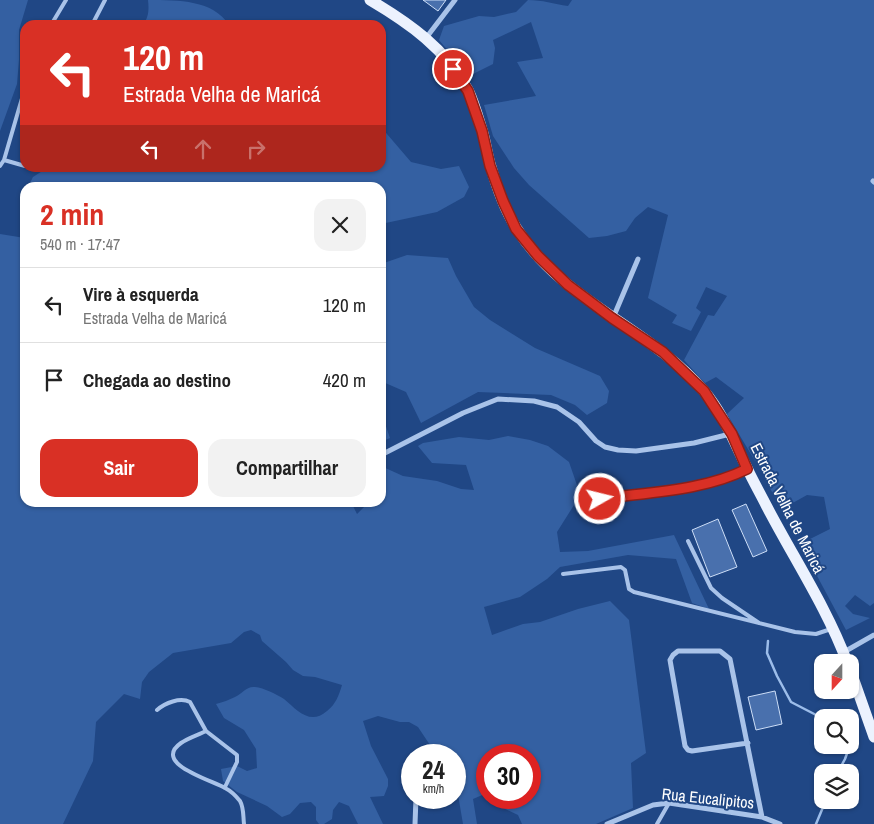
<!DOCTYPE html>
<html lang="pt">
<head>
<meta charset="utf-8">
<style>
	body { margin:0; font-family:"Archivo Narrow",sans-serif; background:#f2f2f2; color:#222; height:100vh; display:flex; flex-direction:column; font-size:19px; white-space:nowrap }
	* { box-sizing:border-box; margin:0 }
	p { font-size:16px; color:#767676 }
	.icon { flex:none; width:28px; height:28px; fill:none; stroke:currentColor; stroke-width:2; stroke-linecap:round; stroke-linejoin:round }
	.map { position:relative; flex:1; overflow:hidden }
	.drawer { position:absolute; left:20px; top:182px; width:366px; height:325px; display:flex; flex-direction:column; background:#fff; border-radius:15px; box-shadow:0 1px 4px #0004 }
	.drawer>* { flex:none }
	.guide { position:absolute; left:20px; top:20px; width:366px; height:152px; border-radius:15px; box-shadow:0 1px 4px #0004; background:#d93025; color:#fff; overflow:hidden }
	.needle { width:32px; rotate:201deg }
	.fabs { position:absolute; left:814px; top:654px; display:grid; gap:10px }
	.fabs a { display:grid; place-items:center; width:45px; height:45px; border-radius:10px; background:#fff; box-shadow:0 1px 4px #0004; font-size:25px }
	.speed { position:absolute; left:401px; top:744px; display:flex; gap:10px; font-size:25px; font-weight:700; text-align:center }
	.speed>* { display:grid; place-content:center; width:65px; height:65px; border-radius:50%; background:#fff; box-shadow:0 1px 4px #0004; line-height:1 }
	.speed small { font-size:12px; font-weight:400 }
	.speed .limit { border:8px solid #d22; background:#fff; color:#111 }
	.pin { position:absolute; display:grid; place-items:center; width:42px; height:42px; color:#fff; margin:-21px; border:2px solid #fff; border-radius:50%; box-shadow:0 1px 5px #0007 }
	.me { position:absolute; width:55px; margin:-28px; rotate:82deg; stroke-linejoin:round; filter:drop-shadow(0 0 4px #0008) }
	.turn { display:flex; align-items:center; gap:18px; height:105px; padding:0 20px; font-size:22px }
	.turn .icon { width:65px; height:65px; stroke-width:2.5 }
	.turn b { display:block; font-size:35px; line-height:42px }
	.lanes { display:flex; align-items:center; height:48px; padding:0 20px; background:#0003; justify-content:center; gap:25px; direction:ltr }
	.lanes .off { opacity:.35 }
	.round { display:grid; place-items:center; flex:none; width:52px; height:52px; border-radius:15px; background:#f2f2f2 }
	.overview { display:flex; align-items:center; justify-content:space-between; height:85px; padding:0 20px }
	h1 { font-size:30px; font-weight:700; line-height:38px; color:#d93025 }
	.action { display:flex; gap:10px; margin-top:auto; padding:10px 20px }
	.action a { flex:1; height:58px; border-radius:15px; background:#d93025; color:#fff; font-size:20px; font-weight:700; line-height:58px; text-align:center }
	.action a+a { background:#f2f2f2; color:#222 }
	ul { padding:0; list-style:none }
	li { display:flex; align-items:center; gap:15px; height:75px; padding:0 20px; border-top:1px solid #e0e0e0 }
	li div { flex:1 }
	li b { display:block; font-size:19px }
	li em { font-style:normal }
	.map>svg:first-child { display:block }
	.green { fill:#3460a2 }
	.lines { fill:none; stroke-linecap:round; stroke-linejoin:round }
	.stream { stroke:#9cbdea; stroke-width:2.5 }
	.building { fill:#4970ad; stroke:#cddef7 }
	.service { stroke:#a9c3e9; stroke-width:4 }
	.minor { stroke:#a9c3e9; stroke-width:5 }
	.primary { stroke:#ecf2fe; stroke-width:11 }
	.route-casing { stroke:#8d1f18; stroke-width:12 }
	.route { stroke:#d93025; stroke-width:9 }
	.labels { text-anchor:middle; dominant-baseline:central; stroke-width:4; stroke-linejoin:round; paint-order:stroke }
	.street-label { font-size:16px; fill:#fff; stroke:#204785 }
</style>
</head>
<body>
<div class="map">
<svg width="874" height="824" viewBox="0 0 874 824">
	<rect width="100%" height="100%" fill="#204785"/>
	<path class="green" d="M0 0H28L19 30V60L17 84 0 131Z
		M148 0C179 0 213 0 229 25H143C149 17 149 9 148 0Z
		M528 0C542 0 554 4 568 6L572 0H874V603L870 606 855 595 845 606 853 614 870 618 846 630 800 544 830 529 824 497 807 495 782 509 764 478 773 474 765 455 755 461 727 414 744 398 716 377 705 383 684 360 708 315 714 316 727 296 706 287 696 308 701 312 691 331 672 323 677 315 648 298 668 215 648 207 635 218 626 231 607 236 589 238 529 185 514 168 493 136 484 105 536 96 517 62 543 58 531 22 493 40 495 48 493 64 469 76 439 40 444 26 479 16 494 17 516 12Z
		M381 127 411 162 441 169 459 166 469 187 464 197 437 212 381 224V188L28 187 33 177 47 168H381Z
		M0 234 25 238V502H323L325 505 336 503 351 502 357 514 368 503 381 502V466L403 476 437 481 461 489 474 490 466 465 432 463 418 446 423 443 459 437 489 440 508 436 530 440 548 446 569 462 579 491 574 505 557 532 560 552 588 551 674 535 709 609 692 603 676 559 628 555 560 567 547 579 520 597 484 607 492 635 523 624 540 622 578 609 610 601 629 620 646 753 631 763 633 808 596 824H522L518 815 497 805 491 798H530V755H488L487 793 473 799 477 824H463L455 777V755H450L449 751H434L418 727 409 722H400L378 716 363 721 371 746 388 779V786L384 796 370 797 383 824H358L349 806 339 802 333 810 332 819 324 824H319L316 820V807L311 802 300 803 290 814 282 817 267 806 237 792 223 781 221 769 237 766 247 771 257 768 256 749 244 730 224 718 216 704C223 702 229 700 235 697 242 694 246 686 255 687 264 688 276 694 284 699 297 710 310 726 327 711 336 704 339 695 342 685L315 677 303 676 293 670 286 662 262 641 260 635 251 630 244 632 231 643 173 653 149 672 142 682 140 699 124 694 96 722 93 761 63 824H0Z
		M407 255 448 258 456 276 474 307 490 320 535 348 600 376 609 391 607 403 587 415 575 405 551 395 478 392 421 423 406 392 383 382 381 385V264Z
		M381 412 390 438 381 442Z"/>
	<g class="lines">
		<path class="stream" d="M768 641 767 653 777 676 791 702 822 718
			M838 772 845 759 850 745
			M816 824 826 800"/>
	</g>
	<path class="building" d="M423 0H446L438 11Z
		M746 504 767 551 753 557 732 510Z
		M718 519 737 567 710 577 692 530Z
		M775 691 782 724 756 730 748 697Z"/>
	<g class="lines">
		<path class="service" d="M51 25 66 0
			M92 25 105 0
			M4 160 25 88
			M0 166 4 160 25 166
			M688 541 711 588 722 598 759 623
			M563 574 621 567 625 570 629 589 634 592 795 632 816 634 831 629
			M157 710C165 703 180 697 190 702L206 731 237 755V762L225 787
			M206 731C198 735 188 738 181 743 151 764 214 781 225 788 231 791 236 796 240 801 244 808 243 816 244 824
			M657 824 669 803"/>
		<path class="minor" d="M426 38 455 0
			M873 181 874 182
			M613 318 638 259
			M381 455 463 413 498 399 534 401 557 407 579 422 596 441 605 447 618 450 636 451 694 443 730 434
			M580 501 699 486 727 478 747 469
			M844 652 874 635
			M748 743 692 751 688 750 685 746 670 660 673 655 678 651H720L730 659 762 817
			M415 824 416 798
			M607 824 653 805 669 803 762 817 780 824"/>
		<path class="primary" d="M370 0C409 23 446 49 468 90 474 102 478 117 482 130 486 142 487 155 491 167 497 188 505 211 517 229 562 301 650 328 704 391 723 413 734 442 747 468 753 481 760 493 766 505 793 557 827 608 847 662
			M850 669 874 737"/>
	</g>
	<g class="lines">
		<defs>
			<path id="route" d="M453 69 468 91 482 131 490 166 503 201 516 229 538 256 568 285 612 318 663 352 704 391 732 434 747 469C703 491 649 492 600 499"/>
		</defs>
		<use href="#route" class="route-casing"/>
		<use href="#route" class="route"/>
	</g>
	<g class="labels">
		<g class="street-label">
			<text transform="translate(788 508) rotate(63)">Estrada Velha de Maricá</text>
			<text transform="translate(708 798) rotate(6)">Rua Eucalipitos</text>
		</g>
	</g>
</svg>
<div class="fabs">
<a><svg class="needle" viewBox="-14 -14 28 28"><path d="M0-13l5 13h-10z" fill="#e53935"/><path d="M0 13l5-13h-10z" fill="#767676"/></svg></a>
<a><svg class="icon" aria-label="search" viewBox="0 0 24 24"><circle cx="10" cy="10" r="6"/><path d="M15 15l6 6"/></svg></a>
<a><svg class="icon" aria-label="layers" viewBox="0 0 24 24"><path d="M12 4l9 5-9 5-9-5zM3 14l9 5 9-5"/></svg></a>
</div>
<div class="speed"><div>24<small>km/h</small></div><div class="limit">30</div></div>
<div class="pin" style="left:453px;top:69px;background:#d93025"><svg class="icon" aria-label="arrive" viewBox="0 0 24 24"><path d="M6 21V4h12l-3 4 3 4H6"/></svg></div>
<svg class="me" style="left:600px;top:499px" viewBox="-20 -20 40 40"><circle r="17" fill="#d93025" stroke="#fff" stroke-width="3"/><path d="M0-11L8 9 0 5-8 9z" fill="#fff"/></svg>
<div class="guide">
<div class="turn"><svg class="icon" aria-label="left" viewBox="0 0 24 24"><path d="M17 20v-9H6M10 6l-5 5 5 5"/></svg><div><b>120 m</b>Estrada Velha de Maricá</div></div>
<div class="lanes"><svg class="icon" aria-label="left" viewBox="0 0 24 24"><path d="M17 20v-9H6M10 6l-5 5 5 5"/></svg><svg class="icon off" aria-label="ahead" viewBox="0 0 24 24"><path d="M12 20V5M6 11l6-6 6 6"/></svg><svg class="icon off" aria-label="right" viewBox="0 0 24 24"><path d="M7 20v-9h11M14 6l5 5-5 5"/></svg></div>
</div>
<section class="drawer">
<div class="overview"><div><h1>2 min</h1><p>540 m · 17:47</p></div><a class="round"><svg class="icon" aria-label="close" viewBox="0 0 24 24"><path d="M6 6l12 12M18 6L6 18"/></svg></a></div>
<ul>
<li><svg class="icon" aria-label="left" viewBox="0 0 24 24"><path d="M17 20v-9H6M10 6l-5 5 5 5"/></svg><div><b>Vire à esquerda</b><p>Estrada Velha de Maricá</p></div><em>120 m</em></li>
<li><svg class="icon" aria-label="arrive" viewBox="0 0 24 24"><path d="M6 21V4h12l-3 4 3 4H6"/></svg><div><b>Chegada ao destino</b></div><em>420 m</em></li>
</ul>
<div class="action"><a>Sair</a><a>Compartilhar</a></div>
</section>
</div>
</body>
</html>
